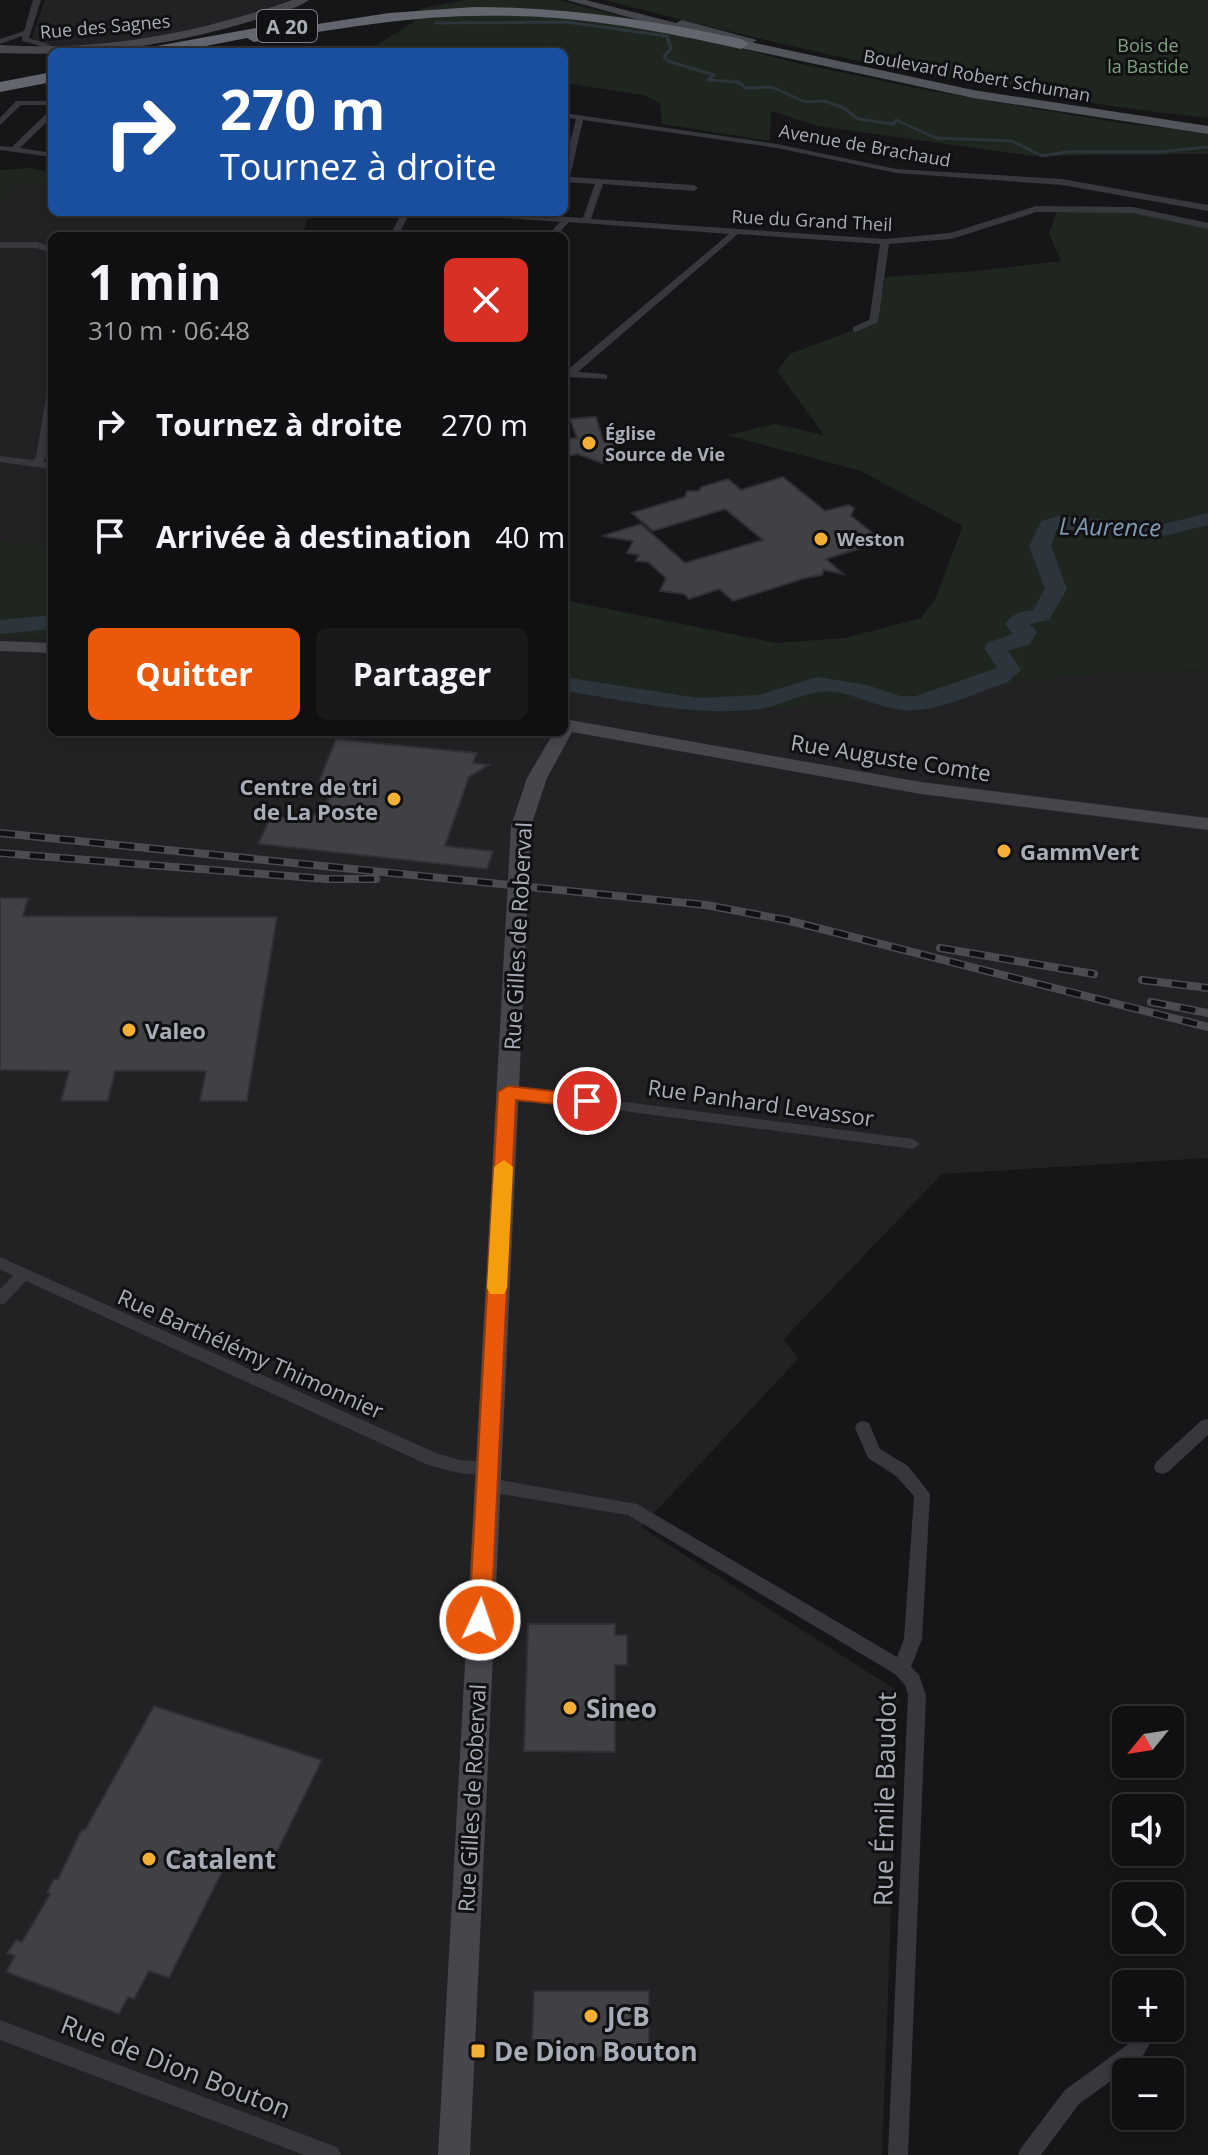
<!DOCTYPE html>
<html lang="fr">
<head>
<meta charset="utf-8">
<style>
	body { margin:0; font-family:"Open Sans",sans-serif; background:#19191b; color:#f1f3f6; height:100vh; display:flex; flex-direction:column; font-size:30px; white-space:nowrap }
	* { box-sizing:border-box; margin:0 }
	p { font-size:26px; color:#9c9d9f }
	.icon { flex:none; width:44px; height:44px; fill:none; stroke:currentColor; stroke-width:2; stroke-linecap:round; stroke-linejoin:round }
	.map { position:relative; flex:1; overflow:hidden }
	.side { position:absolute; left:48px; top:232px; width:520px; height:504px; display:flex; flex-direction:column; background:#101012; border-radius:12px; box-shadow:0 4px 12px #0003,0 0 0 2px #303032 }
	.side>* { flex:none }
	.guide { position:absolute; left:48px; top:48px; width:520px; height:168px; border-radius:12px; box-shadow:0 4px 12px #0003,0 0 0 2px #303032; background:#1a4fa0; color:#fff; overflow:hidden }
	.needle { width:52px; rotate:240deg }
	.fabs { position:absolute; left:1112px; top:1706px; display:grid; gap:16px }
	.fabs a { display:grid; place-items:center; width:72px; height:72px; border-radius:12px; background:#101012; box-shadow:0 4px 12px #0003,0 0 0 2px #303032; font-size:40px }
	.pin { position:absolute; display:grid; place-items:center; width:68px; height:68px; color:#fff; margin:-34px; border:4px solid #fff; border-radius:50%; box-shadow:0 2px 8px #0007 }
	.me { position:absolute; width:88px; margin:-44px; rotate:3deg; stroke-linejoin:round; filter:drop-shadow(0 0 6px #0008) }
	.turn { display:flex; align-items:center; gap:28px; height:168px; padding:0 40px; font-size:36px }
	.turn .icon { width:104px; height:104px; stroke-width:2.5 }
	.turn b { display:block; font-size:56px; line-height:68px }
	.round { display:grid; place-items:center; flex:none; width:84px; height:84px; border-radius:12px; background:#19191b }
	.overview { display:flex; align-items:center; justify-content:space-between; height:136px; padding:0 40px }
	h1 { font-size:48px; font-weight:700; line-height:60px }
	.primary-button { display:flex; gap:16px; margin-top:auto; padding:16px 40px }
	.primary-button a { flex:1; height:92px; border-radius:12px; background:#ea580c; color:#fff; font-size:32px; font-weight:700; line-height:92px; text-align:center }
	.primary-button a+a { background:#19191b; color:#f1f3f6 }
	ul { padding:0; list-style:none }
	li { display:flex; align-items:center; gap:24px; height:112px; padding:0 40px }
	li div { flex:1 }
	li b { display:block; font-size:30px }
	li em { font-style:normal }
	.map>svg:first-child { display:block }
	.built { fill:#222225 }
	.green { fill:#1e261f }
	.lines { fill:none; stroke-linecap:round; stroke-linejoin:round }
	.stream { stroke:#2c353c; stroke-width:3 }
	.river { fill:#2c353c; fill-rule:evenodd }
	.building { fill:#404145; stroke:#303034; stroke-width:2 }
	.street { fill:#37383d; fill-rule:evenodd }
	.secondary { fill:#45474d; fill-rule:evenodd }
	.primary { fill:#53555c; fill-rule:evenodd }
	.highway { fill:#63666e; fill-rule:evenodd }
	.rail-casing { stroke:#4a4c52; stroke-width:8 }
	.rail { stroke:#111113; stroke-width:5; stroke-dasharray:15; stroke-linecap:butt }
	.route { fill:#ea580c; stroke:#983908; stroke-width:2 }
	.slow { fill:#f59e0b }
	.poi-dot { fill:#f2b134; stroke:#111113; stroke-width:3 }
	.labels { text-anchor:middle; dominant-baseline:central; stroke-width:6; stroke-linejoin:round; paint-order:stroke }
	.far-street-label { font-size:18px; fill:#a8adb8; stroke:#111113 }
	.far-park-label { font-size:18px; fill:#7fa381; stroke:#111113 }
	.far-poi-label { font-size:18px; font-weight:bold; fill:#a8adb8; stroke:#111113; text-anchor:start }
	.shield { fill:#111113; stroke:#7b7e86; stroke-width:2 }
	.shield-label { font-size:20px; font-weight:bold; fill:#a8adb8 }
	.street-label { font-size:22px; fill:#a8adb8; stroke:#111113 }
	.poi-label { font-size:22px; font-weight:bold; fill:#a8adb8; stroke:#111113; text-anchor:start }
	.water-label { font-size:24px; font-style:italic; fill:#7f9bb3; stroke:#111113 }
	.near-poi-label { font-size:26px; font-weight:bold; fill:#a8adb8; stroke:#111113; text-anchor:start }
	.near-street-label { font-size:26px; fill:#a8adb8; stroke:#111113 }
</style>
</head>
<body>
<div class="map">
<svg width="1208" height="2155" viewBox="0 0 1208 2155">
	<rect width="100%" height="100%" fill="#161618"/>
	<path class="built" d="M45 0H289L230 22 193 31 111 44 56 46 38 43 32 37Z
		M17 183 52 186V212H311L301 236H52V547L0 541V202Z
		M0 637 52 639V732H564V691L709 714 1077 675 1208 671V1158L942 1174 784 1339 798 1359 641 1527 899 1692 882 2155H0Z"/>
	<path class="green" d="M465 0H559L788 61 925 90 1120 123 1208 133V154L1033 156 817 126 771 111 770 141 662 124 660 103 643 95 564 83V52H366L415 21 419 9Z
		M605 0H1208V118C1004 96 803 52 605 0Z
		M30 168 52 172V186L18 183 0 202V170Z
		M1058 209 1141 214 1208 228V671L1077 675 875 700 709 714 564 691V600L776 643 845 638 921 618 935 599 963 526 861 471 727 435 775 424 824 435 777 371 790 354 877 321 885 277 977 271 1061 261 1049 233Z
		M0 541 52 547V639L0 637Z"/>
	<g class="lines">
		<path class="stream" d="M436 23 566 22 667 36 671 49 664 56 668 61 714 75 708 80 738 82 746 88 772 87 805 102 824 101 842 107 858 119 893 124 896 120 936 138 1012 141 1042 156 1067 152H1158L1208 147"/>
		<path class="river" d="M1208 513V525L1164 536 1057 529 1051 546 1067 589 1049 620 1030 624 1037 632 1030 644 1008 651 1021 670 1008 682C975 693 931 716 896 709 871 705 844 688 818 692 798 695 780 706 759 709 694 717 629 701 564 691V677L698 698 759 695 817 677 867 685 900 696H916L997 668 984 648 987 643 1013 634 1005 624C1013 613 1020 612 1033 610L1045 589 1029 546 1041 521 1058 516 1164 524Z
			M52 615V629L0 634V620Z"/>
	</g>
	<path class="building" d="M596 417 603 440 613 439 617 452 602 463 578 454 564 456V439L577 438 570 419Z
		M783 477 825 511 849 505 854 508 851 516 883 541 826 559 843 574 824 570 822 575 805 578 733 601 719 589 689 599 684 594 660 591 666 578 648 562 636 561 639 555 627 553 633 541 602 536 641 524 685 563 763 540 725 509 653 531 632 513 685 497 687 491H699L701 487 728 479 741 490Z
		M336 739 477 753 473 763 489 765 469 777 445 846 493 851 487 869 258 844 271 816 304 820 306 815 322 814 334 785 318 784Z
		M0 898H28L23 916 277 917 247 1101H200L206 1071H115L108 1101H61L69 1071 0 1070Z
		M528 1624H615V1635H627V1665H615V1752L524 1751Z
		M154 1706 322 1760 270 1866 232 1852 169 1978 149 1971 134 1999 128 1997 119 2014 6 1972 15 1956 7 1953 16 1940 22 1942 50 1894 47 1892 54 1879H58L82 1829 85 1830Z
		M534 1991H649V2058L551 2056V2040H532Z"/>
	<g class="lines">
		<path class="street" d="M33 0H41L29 38 51 45V49L22 41V36L0 44V39L24 31Z
			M16 101H52V105H21L0 125V118Z
			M49 111H52V117L20 148 52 153V157L0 150V146L12 147Z
			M564 113 777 144 896 169 1062 179 1208 205V211L1062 185 896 173 777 148 583 120 570 177 694 185 698 188 694 191 603 184 591 219 885 239 950 233 1036 206 1133 207 1208 223V229L1133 213 1037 212 951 239 889 244 878 322 856 332 853 331V327L869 320 870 316 880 244 738 234 578 372 604 374 607 375V379L568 377 565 376V372L729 234 569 222 556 236H547L560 222 454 214 453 212H494L583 218 595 184 564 182V166L576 119 564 117Z
			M402 212H410L398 236H390Z
			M0 242H37L52 247V253L36 248H0Z
			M52 388V421L46 457 43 462 52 463V469L0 462V456L33 460 36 457 47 391Z
			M508 1087 913 1139 920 1144 913 1149 503 1095 501 1092Z
			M0 1257 436 1453 460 1460 494 1462 496 1467 494 1472C471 1478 448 1471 426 1464L26 1281 5 1303 0 1305V1289L13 1276 0 1269Z
			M1208 1419V1435L1168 1472 1162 1474 1156 1472 1154 1467 1156 1462 1202 1420Z
			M863 1421 869 1423 880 1449 908 1466 930 1494 922 1639 911 1667 919 1675 926 1695 908 2155H888L908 1695 905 1685 895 1674 628 1515 488 1492 482 1490 480 1485 482 1480 488 1478 637 1504 897 1657 904 1639 914 1496 896 1476 868 1458 855 1428 857 1423Z
			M0 2020 331 2145 338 2148 341 2155H304L0 2040Z
			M1138 2028H1159L1141 2059 1079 2104 1041 2155H1018L1021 2148 1065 2090 1127 2045Z"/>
		<path class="secondary" d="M292 0H309C295 10 274 14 258 19 172 46 86 57 0 53V45C102 51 196 34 292 0Z
			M567 0H586L676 23 682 20 757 40 751 44 701 31 696 36Z
			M0 641 52 643V653L0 651Z
			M564 719 921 782 1208 818V830L921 794 572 732 547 778 531 826 470 2155H438L511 826 527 778 554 732H564Z"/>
		<path class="primary" d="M741 40 973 90 1208 126V134L973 98 736 47 735 44Z"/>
		<path class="highway" d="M474 7C565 7 652 20 741 39L749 44 741 49C653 29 564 13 473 16 399 17 327 31 254 42L247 38 175 52H143L151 47 272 25 279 30 389 13Z
			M52 72V82L0 92V82Z"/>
		<defs>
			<path id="rail" d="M0 833 706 905 786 920 1208 1027
				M0 853 326 879H376
				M940 948 1094 974
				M1142 980 1208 988
				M1151 1002 1208 1013"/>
		</defs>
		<use href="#rail" class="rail-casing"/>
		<use href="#rail" class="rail"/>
	</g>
	<path class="route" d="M508 1086 587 1095 597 1101 587 1107 516 1100 491 1620 488 1627 480 1630 472 1627 469 1620 498 1092Z"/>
	<path class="slow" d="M504 1160 513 1167 507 1288 504 1294H490L487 1288 494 1167Z"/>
	<g class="poi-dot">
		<circle cx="589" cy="443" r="8"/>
		<circle cx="821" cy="539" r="8"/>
		<circle cx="394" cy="799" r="8"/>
		<circle cx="1004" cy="851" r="8"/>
		<circle cx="129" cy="1030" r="8"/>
		<circle cx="570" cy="1708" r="8"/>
		<circle cx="149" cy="1859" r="8"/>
		<circle cx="591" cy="2016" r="8"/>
		<rect x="470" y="2043" width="16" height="16" rx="4"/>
	</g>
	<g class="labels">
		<g class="far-street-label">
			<text transform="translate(105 26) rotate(-5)">Rue des Sagnes</text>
			<text transform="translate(977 75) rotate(10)">Boulevard Robert Schuman</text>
			<text transform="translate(865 145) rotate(10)">Avenue de Brachaud</text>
			<text transform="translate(812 220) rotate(3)">Rue du Grand Theil</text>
		</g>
		<g class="far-park-label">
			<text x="1148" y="45">Bois de<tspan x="1148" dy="21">la Bastide</tspan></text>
		</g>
		<g class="far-poi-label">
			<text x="605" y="433">Église<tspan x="605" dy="21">Source de Vie</tspan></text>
			<text x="837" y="539">Weston</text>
		</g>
		<rect class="shield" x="257" y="10" width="60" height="32" rx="6"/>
		<g class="shield-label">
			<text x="287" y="26">A 20</text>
		</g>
		<g class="street-label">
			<text transform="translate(891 757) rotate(9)">Rue Auguste Comte</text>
			<text transform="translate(517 936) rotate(-87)">Rue Gilles de Roberval</text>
			<text transform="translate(761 1102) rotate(8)">Rue Panhard Levassor</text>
			<text transform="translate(251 1353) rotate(24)">Rue Barthélémy Thimonnier</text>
			<text transform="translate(471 1798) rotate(-87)">Rue Gilles de Roberval</text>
		</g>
		<g class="poi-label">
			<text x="378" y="786" text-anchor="end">Centre de tri<tspan x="378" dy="25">de La Poste</tspan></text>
			<text x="1020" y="851">GammVert</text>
			<text x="145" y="1030">Valeo</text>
		</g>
		<g class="water-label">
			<text transform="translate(1110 526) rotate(1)">L'Aurence</text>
		</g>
		<g class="near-poi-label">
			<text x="586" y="1708">Sineo</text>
			<text x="165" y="1859">Catalent</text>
			<text x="607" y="2016">JCB</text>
			<text x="494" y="2051">De Dion Bouton</text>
		</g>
		<g class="near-street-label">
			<text transform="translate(884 1799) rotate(-89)">Rue Émile Baudot</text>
			<text transform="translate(176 2066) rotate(21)">Rue de Dion Bouton</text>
		</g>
	</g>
</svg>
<div class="fabs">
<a><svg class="needle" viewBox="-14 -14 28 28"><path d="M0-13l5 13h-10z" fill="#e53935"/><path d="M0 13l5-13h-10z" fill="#9c9d9f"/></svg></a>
<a><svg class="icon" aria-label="sound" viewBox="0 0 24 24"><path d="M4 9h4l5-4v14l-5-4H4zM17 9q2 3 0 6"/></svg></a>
<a><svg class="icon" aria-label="search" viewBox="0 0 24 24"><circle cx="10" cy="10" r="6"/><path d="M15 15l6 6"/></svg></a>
<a>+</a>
<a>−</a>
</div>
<div class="pin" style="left:587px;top:1101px;background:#d93025"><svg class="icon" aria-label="arrive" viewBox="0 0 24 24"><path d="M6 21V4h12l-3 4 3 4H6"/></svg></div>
<svg class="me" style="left:480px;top:1620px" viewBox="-20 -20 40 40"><circle r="17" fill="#ea580c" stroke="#fff" stroke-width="3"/><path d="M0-11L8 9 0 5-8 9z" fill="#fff"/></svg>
<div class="guide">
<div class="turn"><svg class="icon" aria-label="right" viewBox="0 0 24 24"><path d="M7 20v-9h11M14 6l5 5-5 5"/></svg><div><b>270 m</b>Tournez à droite</div></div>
</div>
<section class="side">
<div class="overview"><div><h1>1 min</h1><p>310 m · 06:48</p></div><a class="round" style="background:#d93025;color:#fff"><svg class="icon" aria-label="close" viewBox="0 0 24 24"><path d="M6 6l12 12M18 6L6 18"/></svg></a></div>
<ul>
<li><svg class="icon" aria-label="right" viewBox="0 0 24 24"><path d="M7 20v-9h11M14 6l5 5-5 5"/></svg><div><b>Tournez à droite</b></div><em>270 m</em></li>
<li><svg class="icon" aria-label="arrive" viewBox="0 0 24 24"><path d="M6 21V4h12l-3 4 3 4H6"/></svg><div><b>Arrivée à destination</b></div><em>40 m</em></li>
</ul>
<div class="primary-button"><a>Quitter</a><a>Partager</a></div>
</section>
</div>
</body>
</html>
